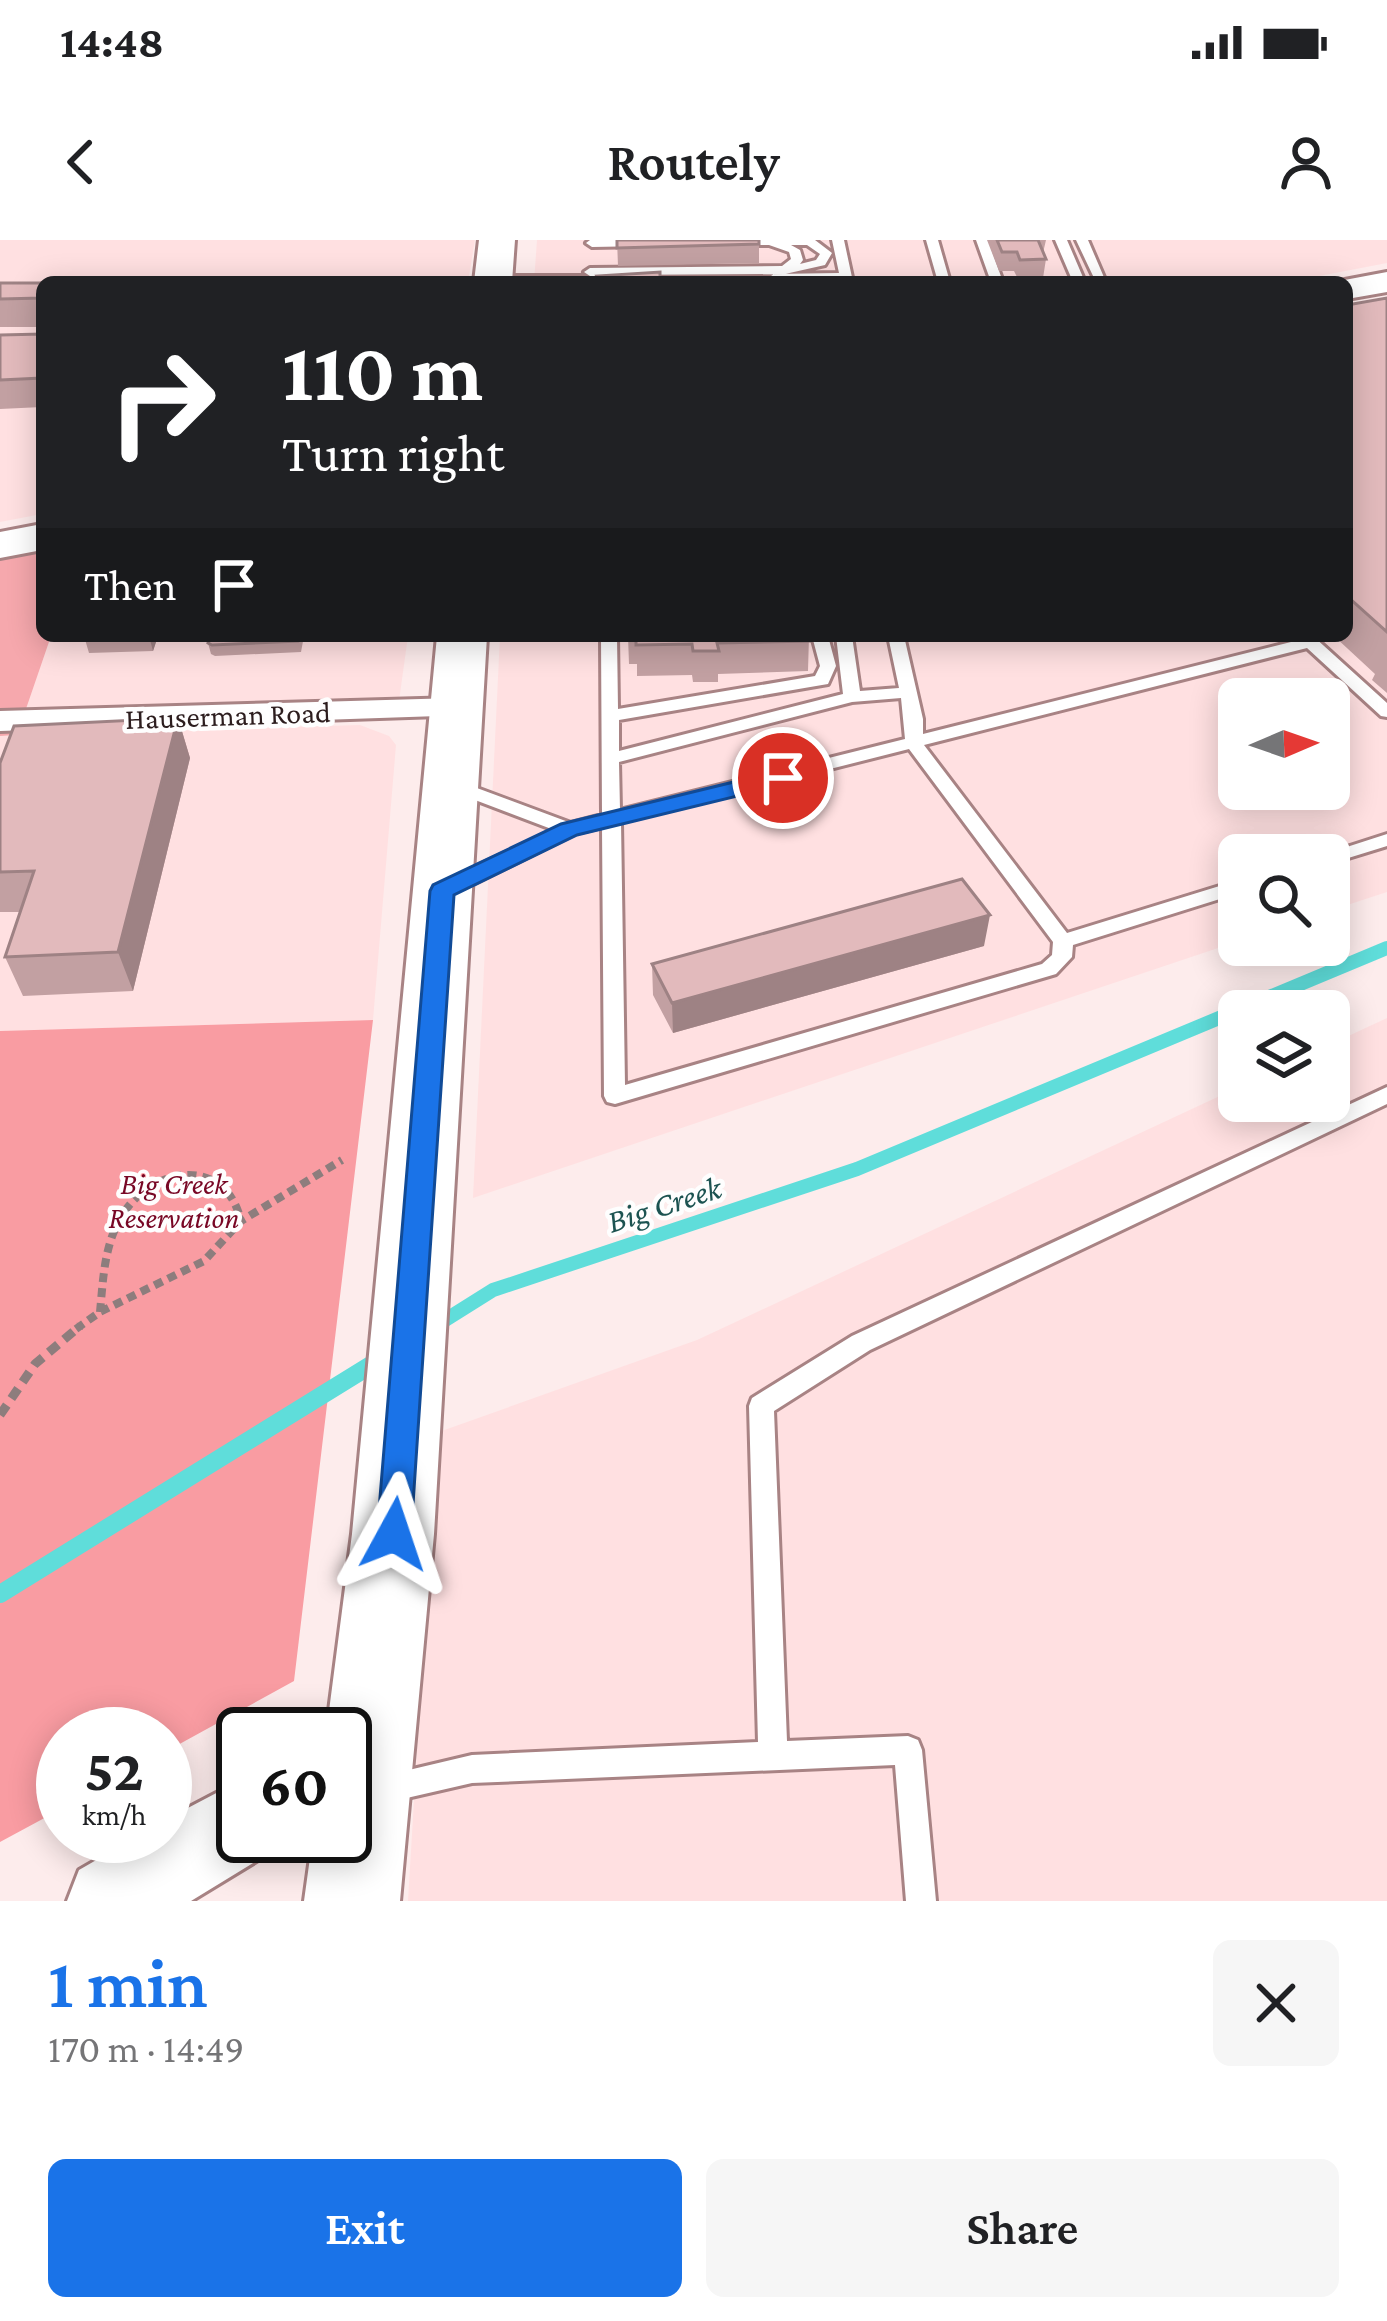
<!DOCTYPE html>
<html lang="en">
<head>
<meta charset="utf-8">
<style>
	body { margin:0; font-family:"Crimson Pro",serif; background:#f6f6f6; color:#202124; height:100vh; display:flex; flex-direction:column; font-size:45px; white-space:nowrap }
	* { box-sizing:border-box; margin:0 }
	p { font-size:39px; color:#757577 }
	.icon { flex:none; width:66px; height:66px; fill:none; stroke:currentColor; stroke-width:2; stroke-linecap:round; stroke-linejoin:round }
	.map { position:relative; height:1661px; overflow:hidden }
	.side { display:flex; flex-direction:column; background:#fff; flex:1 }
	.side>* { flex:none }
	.guide { position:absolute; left:36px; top:36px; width:1317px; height:366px; border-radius:18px; box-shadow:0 6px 30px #0003; background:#202124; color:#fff; overflow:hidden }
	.needle { width:78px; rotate:88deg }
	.buttons { position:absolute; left:1218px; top:438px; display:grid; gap:24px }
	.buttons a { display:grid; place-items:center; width:132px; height:132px; border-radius:18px; background:#fff; box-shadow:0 6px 30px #0003; font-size:60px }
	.speed { position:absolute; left:36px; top:1467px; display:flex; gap:24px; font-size:60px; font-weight:700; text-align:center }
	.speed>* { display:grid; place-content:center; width:156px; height:156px; border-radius:50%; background:#fff; box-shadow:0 6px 30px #0003; line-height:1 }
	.speed small { font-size:30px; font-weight:400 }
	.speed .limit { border:6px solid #111; border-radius:18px; background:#fff; color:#111 }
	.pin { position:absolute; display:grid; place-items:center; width:102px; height:102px; color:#fff; margin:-51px; border:6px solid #fff; border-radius:50%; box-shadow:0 3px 12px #0007 }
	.me { position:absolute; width:132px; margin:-66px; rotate:5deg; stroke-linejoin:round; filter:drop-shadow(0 0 9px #0008) }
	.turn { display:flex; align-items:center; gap:42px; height:252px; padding:0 48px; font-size:54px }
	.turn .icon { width:156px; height:156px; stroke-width:2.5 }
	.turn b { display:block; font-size:84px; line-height:102px }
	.then { display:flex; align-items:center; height:114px; padding:0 48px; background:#0003; gap:24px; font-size:45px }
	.round { display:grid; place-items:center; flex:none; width:126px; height:126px; border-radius:18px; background:#f6f6f6 }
	.overview { display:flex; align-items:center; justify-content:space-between; height:204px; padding:0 48px }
	h1 { font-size:72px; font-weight:600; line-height:90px; color:#1a73e8 }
	.cta { display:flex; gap:24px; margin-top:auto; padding:24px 48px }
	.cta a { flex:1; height:138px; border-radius:18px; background:#1a73e8; color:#fff; font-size:48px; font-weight:600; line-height:138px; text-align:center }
	.cta a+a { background:#f6f6f6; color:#202124 }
	.status { display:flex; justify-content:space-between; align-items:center; height:84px; padding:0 60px; background:#fff; direction:ltr }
	.status svg { height:33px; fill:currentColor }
	header { display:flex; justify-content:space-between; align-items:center; height:156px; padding:0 48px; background:#fff; font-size:54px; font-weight:600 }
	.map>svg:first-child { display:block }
	.built { fill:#ffe0e1; fill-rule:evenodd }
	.green { fill:#f6a8ad }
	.forest { fill:#f99ca2 }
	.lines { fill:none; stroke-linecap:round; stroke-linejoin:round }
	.stream-far1 { stroke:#5fddda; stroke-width:14 }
	.stream { stroke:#5fddda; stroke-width:18 }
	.lane-casing { stroke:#a88384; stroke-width:6 }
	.street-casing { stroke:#a88384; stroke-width:6 }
	.secondary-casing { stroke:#a88384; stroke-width:6 }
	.primary-casing { stroke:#a88384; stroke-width:6 }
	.path-far1 { stroke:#8d7d7d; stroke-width:8; stroke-dasharray:9 6; stroke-linecap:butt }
	.path { stroke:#8d7d7d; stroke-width:9; stroke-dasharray:12 8; stroke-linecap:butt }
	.lane { fill:#fff; fill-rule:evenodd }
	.street { fill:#fff; fill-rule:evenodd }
	.secondary { fill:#fff; fill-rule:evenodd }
	.primary { fill:#fff; fill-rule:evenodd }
	.wall { fill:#c2a0a2 }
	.shaded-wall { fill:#9e8284 }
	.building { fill:#e2babc; stroke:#9e8284; stroke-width:3 }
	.route { fill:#1a73e8; stroke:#114b97; stroke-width:3 }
	.labels { text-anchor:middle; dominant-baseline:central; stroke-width:9; stroke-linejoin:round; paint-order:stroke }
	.street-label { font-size:30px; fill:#2c1d1e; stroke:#fefefe }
	.park-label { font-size:30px; font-style:italic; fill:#780725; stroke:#fefefe }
	.water-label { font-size:33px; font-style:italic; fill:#1c5351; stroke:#fefefe }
</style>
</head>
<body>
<div class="status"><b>14:48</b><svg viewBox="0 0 49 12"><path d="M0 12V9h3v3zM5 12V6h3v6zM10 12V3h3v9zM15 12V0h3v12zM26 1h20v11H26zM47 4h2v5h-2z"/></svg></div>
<header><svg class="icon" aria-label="back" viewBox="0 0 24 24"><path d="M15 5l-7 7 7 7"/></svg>Routely<svg class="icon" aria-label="person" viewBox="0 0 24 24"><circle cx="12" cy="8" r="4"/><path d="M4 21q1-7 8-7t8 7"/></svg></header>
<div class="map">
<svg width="1387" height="1661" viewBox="0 0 1387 1661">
	<rect width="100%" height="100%" fill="#fdecec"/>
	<path class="built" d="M0 0H475L468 42H42V274L0 282Z
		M537 0H1387V23L1288 42H534Z
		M1387 60V652L1329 671V615H1239V701L473 958 500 396H1347ZM1239 459H1329V549H1239Z
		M50 396H408L399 461 23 469Z
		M360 485 389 496 396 505 373 780 0 791V496Z
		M1387 778V1661H408L436 1193 697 1100 1239 847V861H1329V805Z"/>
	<path class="green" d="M42 305V396H51L17 495 0 496V313Z"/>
	<path class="forest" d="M373 780 294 1441 165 1512V1494H63V1568L0 1602V791Z"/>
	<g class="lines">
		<path class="stream-far1" d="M434 1087 493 1050 857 929 1387 708"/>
		<path class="stream" d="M0 1354 379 1120"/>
		<defs>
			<path id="lane" d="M650 0 646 6 592 7 586 3 590 0Z
				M726 0H815L832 13 825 25 785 34 605 35 611 39 608 42 487 40 493 36H590L584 32 590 28 782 26 791 19 789 12 769 5H731ZM791 5H807L820 14 816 20 800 24 803 20 800 10Z
				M832 0H844L853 42H774L768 38 774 34 839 33Z
				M926 0H938L950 42H938Z
				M976 0H988L1003 42H991Z
				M1055 0H1067L1085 42H1073Z
				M1076 0H1088L1106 42H1087L1094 38Z
				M601 396H617L618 469 815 436 820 426 812 396H828L836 426 828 444 822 445 619 480V511L843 454 836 396H852L860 451 899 448 888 396H904L923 479V494L1299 400 1296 396H1313L1387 463V477L1381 476 1307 408 924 505 1067 693 1239 640V653L1073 705 1072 717 1056 734 615 864 607 862 604 856 602 587 576 593 455 653 448 654 439 648 441 643 554 590 446 549V541H458L571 583 602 575ZM901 458 905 499 620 570 619 522 852 462ZM909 509 1053 702 1052 715 1042 724 625 845 621 582Z
				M1387 594V606L1329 624V615H1322Z
				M1387 847V864L870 1110 774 1171 787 1501 908 1496 918 1500 922 1510 936 1661H906L895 1525 472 1543 385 1563 375 1558 370 1548 375 1538 472 1515 758 1502 749 1166 752 1158 852 1096Z"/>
			<path id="street" d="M456 458 468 461 473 468 468 475 0 491V471Z"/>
			<path id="secondary" d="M1387 32V52L1347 59V42H1334Z
				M42 284V310L0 318V292Z
				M243 1539V1596H279L273 1611 191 1661H67L79 1630 138 1596H165V1580Z"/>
			<path id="primary" d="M479 0H515L512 42H474Z
				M437 396H487L434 1294 400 1661H304L313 1596H345V1494H326L352 1294Z"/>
		</defs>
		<use href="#lane" class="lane-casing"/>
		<use href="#street" class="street-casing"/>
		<use href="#secondary" class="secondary-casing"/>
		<use href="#primary" class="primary-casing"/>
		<path class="path-far1" d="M100 1072C103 1041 104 1007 120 979 148 927 225 913 241 981
			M76 1089 100 1072 204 1021 241 981 342 920"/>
		<path class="path" d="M0 1175 35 1124 80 1086"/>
		<use href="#lane" class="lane"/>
		<use href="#street" class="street"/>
		<use href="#secondary" class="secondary"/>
		<use href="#primary" class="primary"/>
	</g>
	<path class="wall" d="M617 0 759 4V23L618 26Z
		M987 0H1046L1043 13 1046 19 1043 38 1018 39 1014 31H999Z
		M0 43H42V87H0Z
		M1387 58V453L1372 440 1375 434 1334 396H1347V65Z
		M42 94V167L0 169V95Z
		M84 396H158L153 411 89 413Z
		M210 396H304L301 412 215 416 211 414 208 403Z
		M628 396H809L808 431 718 434V442H693L692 435 637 436V424H629Z
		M178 478 190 518 133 751 23 756 5 717 20 672H0V523Z
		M984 706 673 793 653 755 652 724Z"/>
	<path class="shaded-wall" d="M149 396H158L153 411Z
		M178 478 190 518 133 751 118 712Z
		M990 675 984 706 673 793 672 763Z"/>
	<path class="building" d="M617 0H759V4L617 8Z
		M997 0H1038L1046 19 1020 20 1017 12H1002Z
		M660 32V42H601L597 36Z
		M0 43H42V58L0 59Z
		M1387 58V392L1347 356V65Z
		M42 94V138L0 140V95Z
		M210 396H299L298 401 212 405 208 403Z
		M636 396H809L810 401 717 403 719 411H693L692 404 636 405Z
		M178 478 118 712 5 717 34 631 0 632V523L14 486Z
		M962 639 990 675 672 763 652 724Z"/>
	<path class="route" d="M783 530 791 532V543L577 595 454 655 411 1294 406 1306 394 1310 382 1306 377 1294 430 651 433 645 561 584Z"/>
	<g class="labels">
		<g class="street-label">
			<text transform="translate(228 475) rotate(-2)">Hauserman Road</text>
		</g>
		<g class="park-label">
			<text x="174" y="943">Big Creek<tspan x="174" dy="34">Reservation</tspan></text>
		</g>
		<g class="water-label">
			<text transform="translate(664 964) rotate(-18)">Big Creek</text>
		</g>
	</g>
</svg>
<div class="buttons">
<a><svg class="needle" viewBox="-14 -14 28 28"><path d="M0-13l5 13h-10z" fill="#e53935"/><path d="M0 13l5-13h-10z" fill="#757577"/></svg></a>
<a><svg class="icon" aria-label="search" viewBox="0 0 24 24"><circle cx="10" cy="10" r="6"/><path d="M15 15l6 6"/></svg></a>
<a><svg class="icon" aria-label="layers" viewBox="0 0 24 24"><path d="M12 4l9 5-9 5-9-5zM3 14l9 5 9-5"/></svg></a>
</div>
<div class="speed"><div>52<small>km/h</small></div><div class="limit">60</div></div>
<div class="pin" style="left:783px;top:538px;background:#d93025"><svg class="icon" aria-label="arrive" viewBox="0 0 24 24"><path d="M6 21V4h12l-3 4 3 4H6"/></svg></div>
<svg class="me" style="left:394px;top:1294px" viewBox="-20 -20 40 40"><path d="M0-17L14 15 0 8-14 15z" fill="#1a73e8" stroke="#fff" stroke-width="4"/></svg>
<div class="guide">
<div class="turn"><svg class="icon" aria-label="right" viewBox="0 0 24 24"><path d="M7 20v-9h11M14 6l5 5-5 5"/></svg><div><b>110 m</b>Turn right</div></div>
<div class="then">Then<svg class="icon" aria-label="arrive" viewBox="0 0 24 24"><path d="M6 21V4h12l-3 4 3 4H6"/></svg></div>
</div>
</div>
<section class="side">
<div class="overview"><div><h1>1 min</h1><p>170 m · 14:49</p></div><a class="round"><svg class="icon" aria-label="close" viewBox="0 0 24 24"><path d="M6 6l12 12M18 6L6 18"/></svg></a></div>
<div class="cta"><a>Exit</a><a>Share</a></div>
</section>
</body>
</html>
